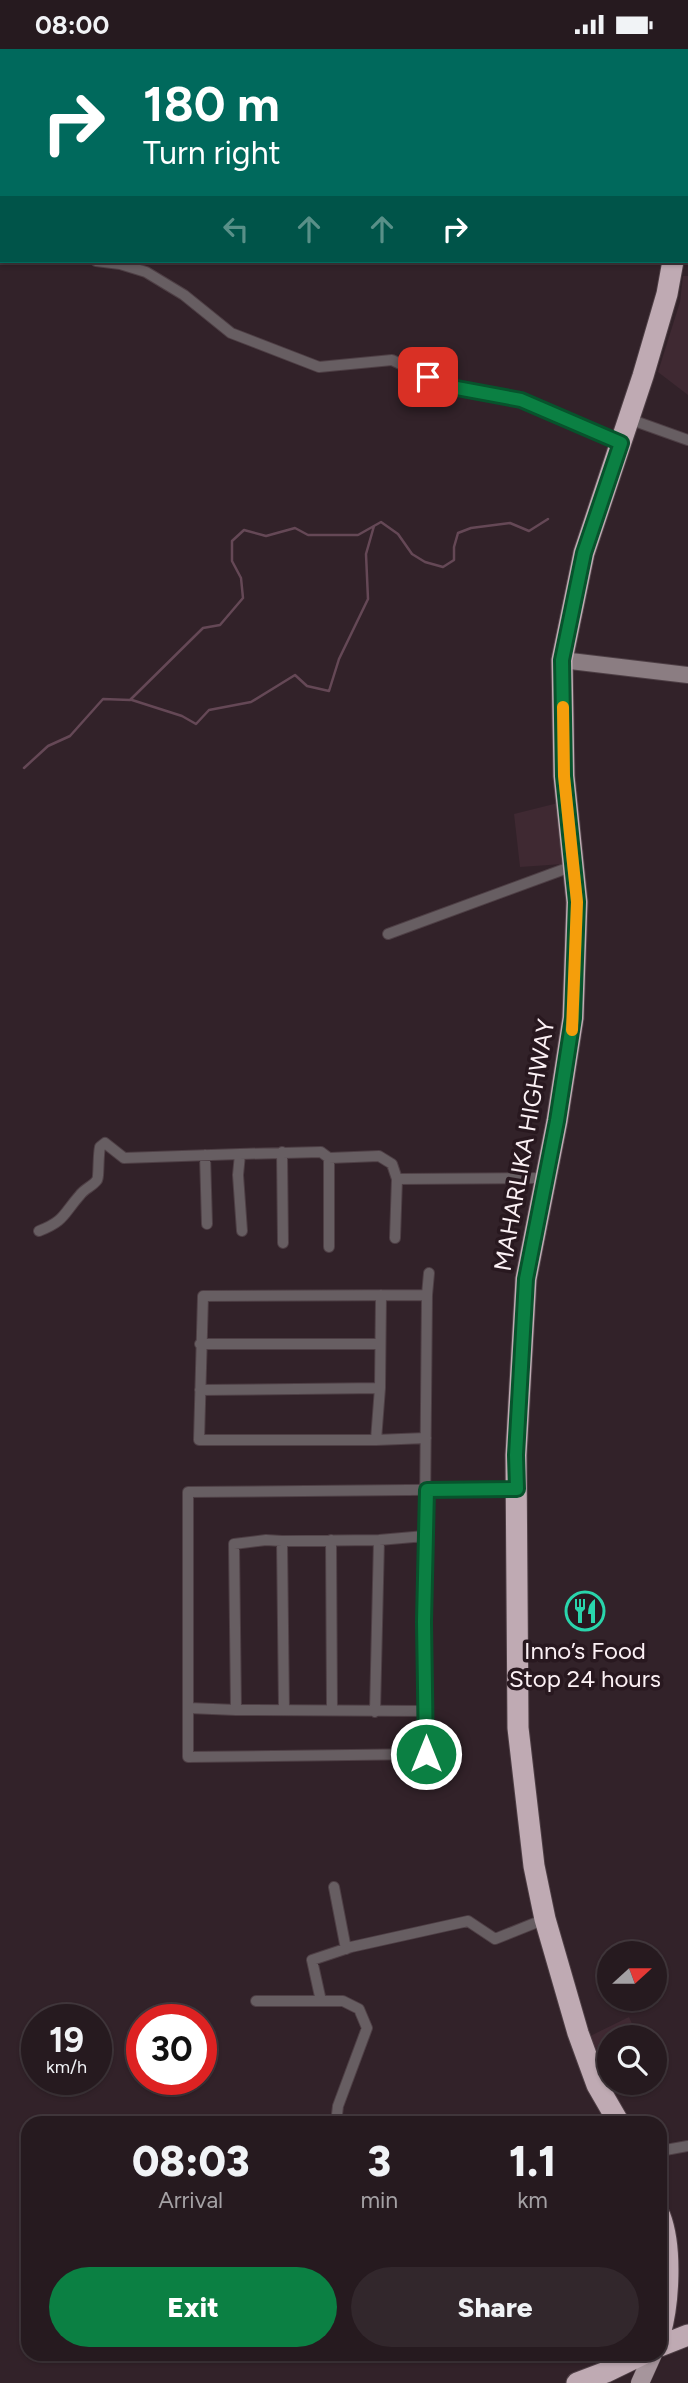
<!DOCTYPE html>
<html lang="en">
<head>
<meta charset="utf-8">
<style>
	body { margin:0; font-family:Figtree,sans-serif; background:#32272c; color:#f1f3f6; height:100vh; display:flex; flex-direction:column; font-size:26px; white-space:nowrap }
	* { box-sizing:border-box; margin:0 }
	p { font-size:23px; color:#a4a1a4 }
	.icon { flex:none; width:38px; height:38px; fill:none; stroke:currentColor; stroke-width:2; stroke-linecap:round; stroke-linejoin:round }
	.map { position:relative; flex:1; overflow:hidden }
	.panel { position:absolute; left:21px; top:2067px; width:646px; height:245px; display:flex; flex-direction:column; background:#261a1f; border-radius:21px; box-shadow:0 2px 5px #0004,0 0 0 2px #42383d }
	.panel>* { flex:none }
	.hud { position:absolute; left:0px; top:0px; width:690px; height:214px; box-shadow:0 2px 5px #0004,0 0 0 2px #42383d; background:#00695c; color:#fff; overflow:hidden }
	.needle { width:46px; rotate:69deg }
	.controls { position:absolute; left:597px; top:1892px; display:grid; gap:14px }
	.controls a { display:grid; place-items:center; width:70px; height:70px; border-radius:50%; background:#261a1f; box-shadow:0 2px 5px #0004,0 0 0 2px #42383d; font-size:35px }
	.speed { position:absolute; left:21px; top:1955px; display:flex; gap:14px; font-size:35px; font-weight:700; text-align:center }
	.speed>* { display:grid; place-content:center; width:91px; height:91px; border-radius:50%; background:#261a1f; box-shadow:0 2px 5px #0004,0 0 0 2px #42383d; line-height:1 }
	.speed small { font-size:18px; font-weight:400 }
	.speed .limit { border:10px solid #d22; background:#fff; color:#111 }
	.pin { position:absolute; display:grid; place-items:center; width:60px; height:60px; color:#fff; margin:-30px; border-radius:14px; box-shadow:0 4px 10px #0006 }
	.me { position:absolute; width:77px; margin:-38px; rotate:0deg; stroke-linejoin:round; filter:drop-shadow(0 0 5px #0008) }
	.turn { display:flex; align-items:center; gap:24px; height:147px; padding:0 28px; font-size:32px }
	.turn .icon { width:91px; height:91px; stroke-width:2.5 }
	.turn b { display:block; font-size:49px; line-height:60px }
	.lanes { display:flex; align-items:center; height:66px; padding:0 28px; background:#0003; justify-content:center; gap:35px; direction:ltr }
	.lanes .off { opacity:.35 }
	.eta { display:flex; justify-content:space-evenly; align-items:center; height:119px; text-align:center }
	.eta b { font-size:42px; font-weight:800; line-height:49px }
	.primary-button { display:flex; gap:14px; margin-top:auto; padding:14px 28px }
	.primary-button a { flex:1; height:80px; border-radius:42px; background:#0b8043; color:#fff; font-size:28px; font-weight:800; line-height:80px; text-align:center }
	.primary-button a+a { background:#32272c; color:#f1f3f6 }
	.status { display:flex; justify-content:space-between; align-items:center; height:49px; padding:0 35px; background:#261a1f; direction:ltr }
	.status svg { height:19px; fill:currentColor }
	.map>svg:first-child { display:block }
	.built { fill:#3f2932 }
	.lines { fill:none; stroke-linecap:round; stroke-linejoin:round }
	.stream { stroke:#654856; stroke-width:2.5 }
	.street-casing { stroke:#4e3f45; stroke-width:12 }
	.secondary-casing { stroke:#4e3f45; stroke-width:18 }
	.primary-casing { stroke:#4e3f45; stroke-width:19 }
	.highway-casing { stroke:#4e3f45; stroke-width:23 }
	.street { stroke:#675e62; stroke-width:10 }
	.secondary { stroke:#8b7d82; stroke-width:16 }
	.primary { stroke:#a6959c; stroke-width:18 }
	.highway { stroke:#bfaab3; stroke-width:21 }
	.route-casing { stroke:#07532c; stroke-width:18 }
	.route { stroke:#0b8043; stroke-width:12 }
	.slow { stroke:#f59e0b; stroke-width:12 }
	.labels { text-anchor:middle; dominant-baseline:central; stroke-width:7; stroke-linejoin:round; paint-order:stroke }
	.street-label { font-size:24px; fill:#fbf0f4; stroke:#28181f }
	.poi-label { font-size:24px; fill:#fbf0f4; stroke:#28181f }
</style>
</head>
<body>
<div class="status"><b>08:00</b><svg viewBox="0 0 49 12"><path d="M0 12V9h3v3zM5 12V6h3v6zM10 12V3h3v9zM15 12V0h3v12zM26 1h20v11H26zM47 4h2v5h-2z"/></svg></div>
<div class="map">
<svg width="688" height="2334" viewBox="0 0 688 2334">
	<rect width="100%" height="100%" fill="#322229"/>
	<path class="built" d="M683 227H688V346L658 323 680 253Z
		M558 754 563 815 520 818 514 765Z
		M629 1968 638 1988H609V2034H627L609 2042 584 1990Z"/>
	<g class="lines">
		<path class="stream" d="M132 651 182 667 196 675 209 661 251 653 295 626 307 637 329 642 339 610 368 550 366 505 374 477
			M24 719 48 697 70 687 103 650 130 651 203 579 220 576 243 549 241 529 232 512V492L244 481 266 487 295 479 308 486H358L381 473 398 485 412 505 425 513 443 518 454 511V498L458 484 471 479 510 474 529 482 548 470"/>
		<defs>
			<path id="street" d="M0 199H2
				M96 212 120 215 146 223 184 246 231 284 319 318 392 311 446 337 521 351 621 394
				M629 370 688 391
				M388 885 573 817
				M282 1103 283 1194
				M205 1106 207 1175
				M397 1130 546 1129
				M39 1182C65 1172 63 1165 80 1146 84 1140 93 1137 97 1131 99 1129 98 1106 100 1098L105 1094 124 1109 240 1105
				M242 1182 238 1126 240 1105 321 1103 329 1109
				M329 1198V1109L379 1107 392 1115 397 1130 395 1189
				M429 1224 427 1246 424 1573 426 1705 188 1708V1443L517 1440
				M200 1295H380
				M200 1341 380 1339
				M426 1389 376 1391H199L203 1247 427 1246
				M376 1391 380 1339 381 1246
				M331 1491 332 1661
				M282 1492 379 1491 425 1487
				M189 1659 236 1661
				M284 1661 282 1492 266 1491 234 1495 236 1661 427 1662
				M375 1663 379 1491
				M334 1838 346 1900
				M256 1952H343L359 1960 367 1979 338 2057 336 2074
				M321 1952 312 1911 351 1898 468 1872 495 1890 545 1870
				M660 2102 688 2097"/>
			<path id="secondary" d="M562 611 688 626"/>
			<path id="primary" d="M640 2334 653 2305"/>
			<path id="highway" d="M665 0V2
				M619 2074 597 2036 578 1984 545 1870 534 1817 518 1679 516 1406 526 1230 557 1072 573 969 577 853 564 727 562 611 584 504 643 327 667 245 673 212
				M660 2167C672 2198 669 2254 660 2285
				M660 2297 688 2286
				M577 2334 606 2323 643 2305"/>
		</defs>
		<use href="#street" class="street-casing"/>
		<use href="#secondary" class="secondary-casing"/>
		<use href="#primary" class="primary-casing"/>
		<use href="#highway" class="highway-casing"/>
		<use href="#street" class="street"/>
		<use href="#secondary" class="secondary"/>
		<use href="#primary" class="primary"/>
		<use href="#highway" class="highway"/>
	</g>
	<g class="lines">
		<defs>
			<path id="route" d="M426 1705 424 1573 427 1441 517 1440 516 1406 526 1230 557 1072 573 969 577 853 564 727 562 611 584 504 621 394 521 351 446 337 428 328"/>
		</defs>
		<use href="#route" class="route-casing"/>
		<use href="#route" class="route"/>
		<path class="slow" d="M563 658 564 727 577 853 572 981"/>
	</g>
	<defs>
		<symbol id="restaurant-ring" viewBox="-11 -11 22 22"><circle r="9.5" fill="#28181f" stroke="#2ad5ac" stroke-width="1.5"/><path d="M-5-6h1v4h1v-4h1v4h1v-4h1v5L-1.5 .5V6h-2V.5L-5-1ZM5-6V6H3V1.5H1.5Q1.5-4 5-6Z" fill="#2ad5ac"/></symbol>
	</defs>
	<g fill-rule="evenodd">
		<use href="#restaurant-ring" x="563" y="1540" width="44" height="44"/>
	</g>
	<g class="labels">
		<g class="street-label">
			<text transform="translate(524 1096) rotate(-80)">MAHARLIKA HIGHWAY</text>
		</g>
		<g class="poi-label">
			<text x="585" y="1601">Inno’s Food<tspan x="585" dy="28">Stop 24 hours</tspan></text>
		</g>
	</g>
</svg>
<div class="controls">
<a><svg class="needle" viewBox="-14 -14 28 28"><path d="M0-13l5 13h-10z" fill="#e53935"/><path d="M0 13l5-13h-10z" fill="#a4a1a4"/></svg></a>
<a><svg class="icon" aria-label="search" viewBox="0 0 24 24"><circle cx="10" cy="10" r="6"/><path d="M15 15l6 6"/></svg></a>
</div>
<div class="speed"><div>19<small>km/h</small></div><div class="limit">30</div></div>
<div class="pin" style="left:428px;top:328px;background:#d93025"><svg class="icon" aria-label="arrive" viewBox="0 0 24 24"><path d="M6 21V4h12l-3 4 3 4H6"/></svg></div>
<svg class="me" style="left:426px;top:1705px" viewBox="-20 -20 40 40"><circle r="17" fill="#0b8043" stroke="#fff" stroke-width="3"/><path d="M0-11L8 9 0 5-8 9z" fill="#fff"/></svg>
<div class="hud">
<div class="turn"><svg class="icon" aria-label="right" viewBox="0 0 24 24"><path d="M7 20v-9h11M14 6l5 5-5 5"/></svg><div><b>180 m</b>Turn right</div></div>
<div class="lanes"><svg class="icon off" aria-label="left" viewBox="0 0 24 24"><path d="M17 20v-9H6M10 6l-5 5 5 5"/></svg><svg class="icon off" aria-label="ahead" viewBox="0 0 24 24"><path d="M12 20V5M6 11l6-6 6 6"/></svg><svg class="icon off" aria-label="ahead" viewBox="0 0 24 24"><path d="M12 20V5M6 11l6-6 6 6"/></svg><svg class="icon" aria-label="right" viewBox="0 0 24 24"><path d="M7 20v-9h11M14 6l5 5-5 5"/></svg></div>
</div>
<section class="panel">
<div class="eta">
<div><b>08:03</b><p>Arrival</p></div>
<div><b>3</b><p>min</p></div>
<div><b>1.1</b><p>km</p></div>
</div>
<div class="primary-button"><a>Exit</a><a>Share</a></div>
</section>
</div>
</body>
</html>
